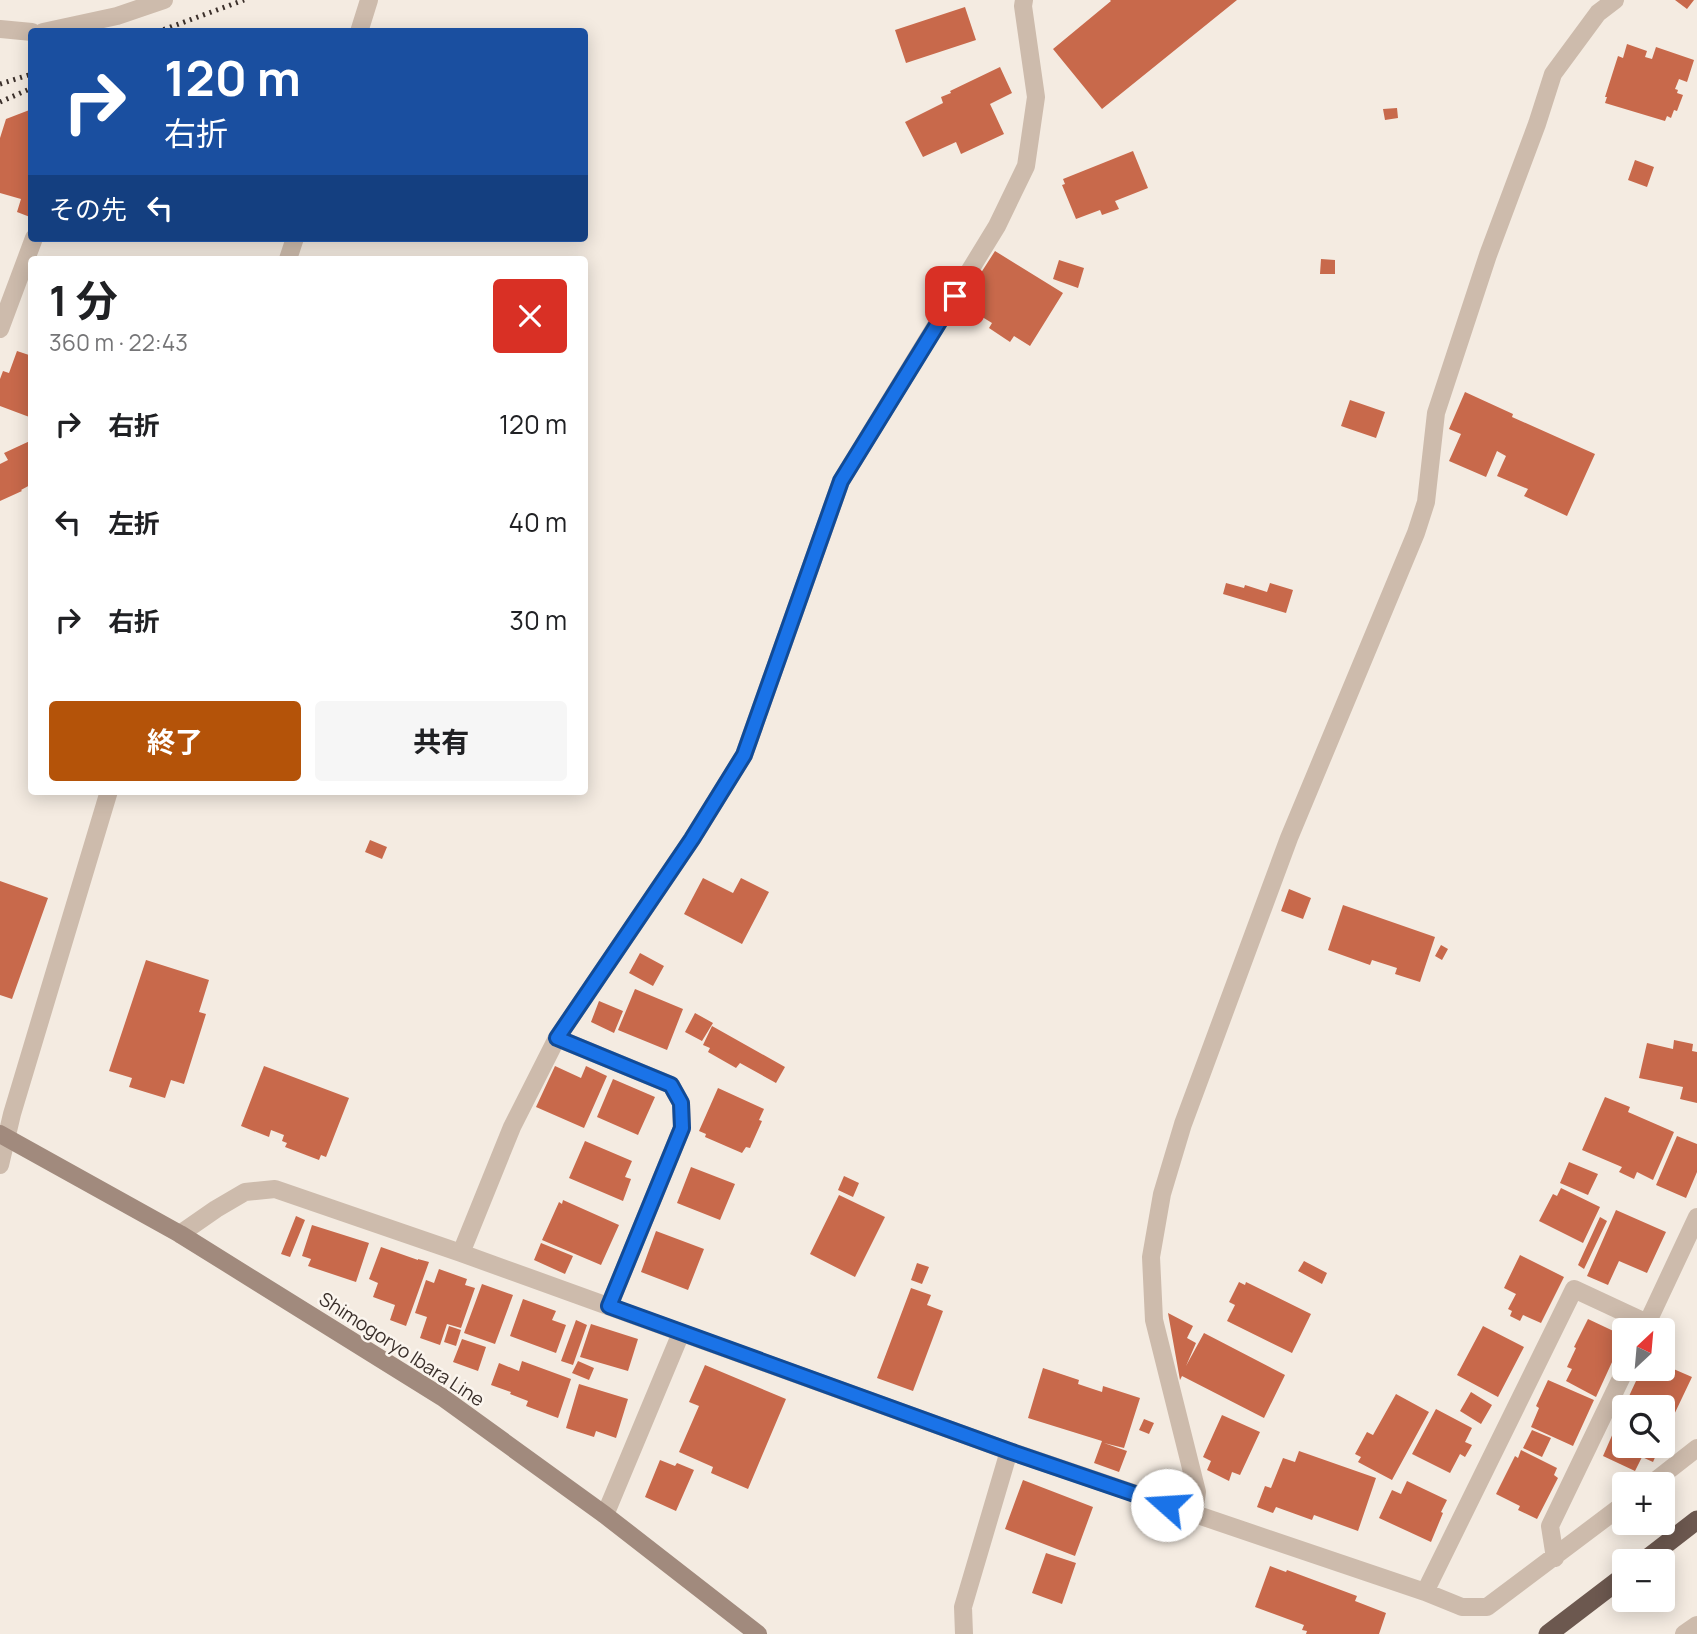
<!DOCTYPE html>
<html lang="ja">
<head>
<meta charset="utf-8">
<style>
	body { margin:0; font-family:Manrope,"Noto Sans JP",sans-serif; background:#f6f6f6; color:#202124; height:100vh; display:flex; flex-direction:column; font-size:26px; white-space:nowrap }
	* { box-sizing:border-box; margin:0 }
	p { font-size:23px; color:#757577 }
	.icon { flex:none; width:38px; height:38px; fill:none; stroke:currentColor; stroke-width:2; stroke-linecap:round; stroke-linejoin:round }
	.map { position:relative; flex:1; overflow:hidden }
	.sheet { position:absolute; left:28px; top:256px; width:560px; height:539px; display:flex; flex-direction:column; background:#fff; border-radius:7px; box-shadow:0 4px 18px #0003 }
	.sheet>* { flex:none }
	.banner { position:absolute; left:28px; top:28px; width:560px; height:214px; border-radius:7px; box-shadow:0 4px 18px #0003; background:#1a4fa0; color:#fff; overflow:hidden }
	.needle { width:46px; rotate:26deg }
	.fabs { position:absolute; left:1612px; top:1318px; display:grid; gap:14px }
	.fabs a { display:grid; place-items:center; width:63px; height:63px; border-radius:7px; background:#fff; box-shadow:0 4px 18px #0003; font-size:35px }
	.pin { position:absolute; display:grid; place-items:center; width:60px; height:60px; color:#fff; margin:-30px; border-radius:14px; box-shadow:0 4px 10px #0006 }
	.me { position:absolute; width:77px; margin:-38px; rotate:289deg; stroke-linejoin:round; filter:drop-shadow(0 0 5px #0008) }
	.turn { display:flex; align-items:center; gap:24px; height:147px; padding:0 21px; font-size:32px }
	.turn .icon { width:91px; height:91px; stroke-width:2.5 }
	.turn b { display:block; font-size:49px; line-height:60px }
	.then { display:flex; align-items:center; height:66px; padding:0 21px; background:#0003; gap:14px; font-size:26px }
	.round { display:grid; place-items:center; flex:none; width:74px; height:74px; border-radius:7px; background:#f6f6f6 }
	.headline { display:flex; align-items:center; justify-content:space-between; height:119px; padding:0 21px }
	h1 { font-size:42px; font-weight:700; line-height:52px }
	.button { display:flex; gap:14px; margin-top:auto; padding:14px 21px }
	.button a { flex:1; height:80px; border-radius:7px; background:#b45309; color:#fff; font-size:28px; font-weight:700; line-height:80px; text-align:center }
	.button a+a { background:#f6f6f6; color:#202124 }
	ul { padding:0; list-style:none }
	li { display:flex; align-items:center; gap:21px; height:98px; padding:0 21px }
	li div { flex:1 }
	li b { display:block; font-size:26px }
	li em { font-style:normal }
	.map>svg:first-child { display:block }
	.building { fill:#c8694b }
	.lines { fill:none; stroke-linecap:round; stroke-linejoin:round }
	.minor { stroke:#cdbbac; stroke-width:18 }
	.secondary { stroke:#a18a7d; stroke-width:18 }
	.trunk { stroke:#6c584f; stroke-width:19 }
	.rail { stroke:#3b302b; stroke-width:5; stroke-dasharray:2 5; stroke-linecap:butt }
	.route-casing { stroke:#114b97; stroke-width:18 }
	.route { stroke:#1a73e8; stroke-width:12 }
	.labels { text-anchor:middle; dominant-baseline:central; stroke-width:5; stroke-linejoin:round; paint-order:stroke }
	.street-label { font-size:19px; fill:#3b302b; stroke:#fbf5ee }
</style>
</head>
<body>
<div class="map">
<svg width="1697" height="1634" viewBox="0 0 1697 1634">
	<rect width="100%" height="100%" fill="#f4ebe1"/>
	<path class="building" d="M1110 0H1237L1102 109 1053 49 1111 1Z
		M1675 0H1694L1687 9Z
		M965 7 976 40 906 63 895 30Z
		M1627 44 1647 51 1645 57 1652 59 1656 47 1694 60 1687 82 1679 79 1675 89 1678 90 1677 93 1683 95 1677 111 1674 110 1671 118 1667 116 1665 121 1605 103 1607 97H1605L1618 56 1623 58Z
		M1000 67 1012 93 990 104 1004 134 961 154 956 142 923 157 905 122 943 103 941 97 951 93 950 91Z
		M1397 108 1398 118 1385 120 1383 109Z
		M32 109V213L30 217 17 212 21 199 0 193V138L6 119Z
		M1133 151 1148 188 1115 201 1119 209 1102 215 1100 210 1076 219 1062 185 1065 184 1063 179Z
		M1635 160 1654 167 1647 187 1628 180Z
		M995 251 1063 293 1030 346 1014 336 1010 342 989 328 992 323 961 304Z
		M1321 259 1335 260V274H1320Z
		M1059 260 1084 268 1078 288 1053 279Z
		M17 351 32 356V418L0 406V379L3 371 9 373Z
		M1465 392 1513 414 1512 417 1595 454 1567 516 1524 496 1528 489 1497 476 1506 456 1497 451 1486 477 1449 461 1461 434 1449 429Z
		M1350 400 1385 412 1376 438 1341 426Z
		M32 440V484L21 490 22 491 0 501V464L8 460 4 453Z
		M1226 583 1244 588 1245 585 1267 592 1270 583 1293 590 1286 613 1223 594Z
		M370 840 387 847 382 859 365 852Z
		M703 878 733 893 741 878 769 892 742 944 684 914Z
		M0 881 48 898 12 999 0 995Z
		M1289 889 1311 898 1303 919 1281 911Z
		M1343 905 1435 937 1420 982 1395 974 1397 968 1372 960 1370 965 1328 950Z
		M1441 945 1448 949 1442 960 1435 956Z
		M640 953 664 966 653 986 629 973Z
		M146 960 209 980 199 1012 206 1014 184 1084 171 1080 165 1098 129 1087 132 1078 109 1071Z
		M635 989 683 1009 667 1050 618 1030Z
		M599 1001 623 1011 614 1033 591 1022Z
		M695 1013 713 1023 702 1041 685 1032Z
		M712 1026 785 1067 776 1083 740 1063 736 1068 708 1052 710 1048 703 1045Z
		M1674 1040 1693 1044 1692 1051 1697 1052V1103L1680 1099 1683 1087 1639 1078 1647 1043 1673 1049Z
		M264 1066 349 1098 326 1157 321 1155 319 1160 285 1147 287 1143 282 1141 284 1135 271 1130 269 1137 241 1126Z
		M555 1066 581 1078 586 1066 607 1076 584 1128 536 1107Z
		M613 1079 655 1097 638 1135 597 1117Z
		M718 1088 764 1109 759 1120 762 1121 750 1148 746 1147 742 1153 705 1137 706 1134 699 1131Z
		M1605 1097 1630 1107 1628 1112 1674 1132 1653 1180 1637 1172 1634 1179 1619 1172 1622 1167 1582 1150Z
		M1677 1136 1697 1144V1172L1686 1198 1656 1185Z
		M585 1141 632 1161 625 1177 631 1179 623 1201 569 1178Z
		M1569 1162 1598 1174 1588 1195 1560 1183Z
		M691 1167 735 1184 720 1220 677 1203Z
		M844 1176 859 1183 853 1197 838 1190Z
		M1561 1188 1600 1207 1583 1243 1539 1221 1553 1194 1557 1196Z
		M839 1195 885 1217 855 1277 810 1254Z
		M563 1200 619 1225 601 1265 542 1240 559 1202 562 1204Z
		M1616 1210 1666 1232 1647 1273 1619 1261 1608 1285 1587 1276Z
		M296 1216 305 1220 290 1257 281 1254Z
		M1600 1217 1607 1221 1584 1269 1578 1265Z
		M312 1225 369 1243 356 1282 308 1266 311 1259 302 1256Z
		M656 1231 704 1249 688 1290 641 1272Z
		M541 1243 573 1256 565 1274 534 1260Z
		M381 1247 418 1260V1259L429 1262 406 1326 390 1320 395 1305 373 1297 378 1283 369 1279Z
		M1520 1255 1564 1277 1541 1323 1523 1315 1520 1321 1510 1316 1512 1311 1508 1309 1516 1294 1504 1288Z
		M1304 1261 1327 1273 1322 1284 1298 1271Z
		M917 1263 929 1267 922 1284 911 1280Z
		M439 1269 467 1279 465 1285 475 1288 461 1328 447 1324 440 1345 420 1338 427 1317 415 1313 426 1280 434 1283Z
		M1239 1282 1245 1285 1246 1282 1311 1314 1292 1353 1227 1321 1235 1305 1229 1302Z
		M482 1284 513 1295 495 1344 464 1333Z
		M911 1288 931 1295 927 1305 943 1311 913 1391 877 1378Z
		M523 1299 556 1311 552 1320 566 1325 556 1353 510 1336Z
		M1168 1313 1193 1326 1187 1338 1196 1343 1186 1366 1204 1333 1285 1375 1264 1418 1182 1376 1180 1380Z
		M1588 1319 1624 1336 1596 1397 1566 1381 1572 1369 1567 1367 1576 1348 1574 1347Z
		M576 1320 587 1325 573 1365 561 1361Z
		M591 1324 638 1339 628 1371 580 1357Z
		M449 1326 461 1330 456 1346 444 1342Z
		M1483 1326 1524 1347 1498 1397 1457 1375Z
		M462 1339 486 1347 478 1371 453 1362Z
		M522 1361 571 1379 558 1418 526 1406 528 1401 510 1394 511 1392 491 1385 499 1363 519 1371Z
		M578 1361 594 1368 589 1380 572 1373Z
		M1662 1364 1692 1377 1662 1440V1407H1624L1642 1368H1662Z
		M705 1365 786 1399 748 1489 711 1473 713 1467 679 1452 699 1406 689 1402Z
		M1043 1368 1079 1380 1078 1384 1102 1392 1103 1386 1140 1398 1124 1448 1104 1443 1127 1451 1119 1472 1094 1463 1102 1441 1028 1418Z
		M1548 1380 1594 1400 1573 1446 1531 1427 1539 1408 1536 1406Z
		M579 1384 628 1399 616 1438 596 1431 594 1437 566 1428Z
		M1471 1392 1492 1405 1481 1424 1460 1411Z
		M1396 1394 1429 1412 1392 1480 1358 1462 1361 1457 1355 1454 1367 1432 1373 1435Z
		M1624 1408V1446H1660L1653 1462 1642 1457 1635 1471 1603 1456Z
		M1436 1409 1472 1428 1465 1442 1472 1445 1465 1457 1460 1454 1450 1473 1412 1454Z
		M1222 1415 1260 1432 1240 1475 1232 1472 1229 1481 1207 1470 1211 1461 1203 1457Z
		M1144 1419 1154 1423 1149 1434 1139 1430Z
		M1532 1430 1551 1438 1542 1457 1523 1448Z
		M1521 1450 1557 1468 1554 1475 1558 1478 1537 1519 1518 1510 1520 1506 1496 1494 1515 1456 1518 1458Z
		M1299 1451 1376 1478 1358 1531 1314 1515 1312 1520 1276 1507 1273 1513 1257 1507 1265 1486 1271 1488 1283 1458 1295 1462Z
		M660 1460 675 1466 677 1463 694 1470 676 1511 645 1497Z
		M1023 1480 1093 1507 1075 1556 1005 1529Z
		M1407 1481 1447 1500 1441 1512 1443 1513 1431 1542 1379 1518 1392 1490 1401 1494Z
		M1046 1553 1076 1563 1062 1604 1032 1593Z
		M1270 1566 1286 1572 1287 1570 1357 1596 1355 1601 1386 1613 1379 1634H1306L1307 1631 1302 1630 1304 1625 1255 1607Z"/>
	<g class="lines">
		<path class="minor" d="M0 29 32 32
			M43 32 117 16 164 0
			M359 32 369 0
			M288 259 295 238
			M0 329 34 238
			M557 1038 671 1085 681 1103 682 1128 609 1306
			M0 1165 12 1114 109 791
			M180 1234 216 1209 245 1192 275 1189 461 1253 1009 1451 1425 1592 1462 1607H1487L1624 1504
			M461 1253 512 1127 557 1038 692 839 744 755 841 481 997 226 1026 166 1036 97 1023 6 1024 0
			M1644 1330 1697 1217
			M1651 1484 1697 1448
			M1194 1514 1197 1492 1154 1320 1151 1257 1162 1194 1183 1124 1289 838 1416 533 1426 502 1436 413 1488 255 1537 124 1553 74 1598 13 1615 0
			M605 1515 681 1333
			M1555 1558 1550 1526 1626 1368
			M1425 1592 1574 1289 1647 1323
			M964 1634 963 1607 1009 1451
			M1684 1634 1697 1625"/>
		<path class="secondary" d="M0 1134 180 1234 442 1397 605 1515 758 1634"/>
		<path class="trunk" d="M1644 1561 1697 1520
			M1548 1634 1624 1576"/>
		<path class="rail" d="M157 32 244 0
			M0 84 32 74
			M0 102 32 88"/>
	</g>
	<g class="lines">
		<defs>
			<path id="route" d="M955 296 841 481 744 755 692 839 557 1038 671 1085 681 1103 682 1128 609 1306 1009 1451 1167 1505"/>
		</defs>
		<use href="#route" class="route-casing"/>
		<use href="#route" class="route"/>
	</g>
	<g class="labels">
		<g class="street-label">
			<text transform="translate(402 1349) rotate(33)">Shimogoryo Ibara Line</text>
		</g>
	</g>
</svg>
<div class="fabs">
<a><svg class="needle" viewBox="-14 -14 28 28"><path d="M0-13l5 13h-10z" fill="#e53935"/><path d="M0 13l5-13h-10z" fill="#757577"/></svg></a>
<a><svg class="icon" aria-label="search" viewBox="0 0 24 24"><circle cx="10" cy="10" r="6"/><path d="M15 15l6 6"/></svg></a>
<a>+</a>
<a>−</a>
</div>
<div class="pin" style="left:955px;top:296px;background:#d93025"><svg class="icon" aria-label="arrive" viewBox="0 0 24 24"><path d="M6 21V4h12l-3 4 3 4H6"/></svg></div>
<svg class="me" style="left:1167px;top:1505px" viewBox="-20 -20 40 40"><circle r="19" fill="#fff"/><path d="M0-13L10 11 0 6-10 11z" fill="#1a73e8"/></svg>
<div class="banner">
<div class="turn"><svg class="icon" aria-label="right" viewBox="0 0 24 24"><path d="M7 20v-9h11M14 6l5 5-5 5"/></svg><div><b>120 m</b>右折</div></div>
<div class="then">その先<svg class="icon" aria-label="left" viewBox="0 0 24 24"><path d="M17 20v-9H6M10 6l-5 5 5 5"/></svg></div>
</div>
<section class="sheet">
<div class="headline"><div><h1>1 分</h1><p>360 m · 22:43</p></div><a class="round" style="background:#d93025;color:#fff"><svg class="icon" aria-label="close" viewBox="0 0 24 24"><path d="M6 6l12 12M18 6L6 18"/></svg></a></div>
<ul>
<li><svg class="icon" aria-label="right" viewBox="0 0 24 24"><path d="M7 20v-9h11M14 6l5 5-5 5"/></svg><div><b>右折</b></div><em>120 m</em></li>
<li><svg class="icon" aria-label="left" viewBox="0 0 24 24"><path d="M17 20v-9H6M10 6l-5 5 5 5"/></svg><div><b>左折</b></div><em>40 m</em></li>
<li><svg class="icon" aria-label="right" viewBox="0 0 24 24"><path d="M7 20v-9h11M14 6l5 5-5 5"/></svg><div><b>右折</b></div><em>30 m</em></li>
</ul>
<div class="button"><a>終了</a><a>共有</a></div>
</section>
</div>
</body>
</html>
